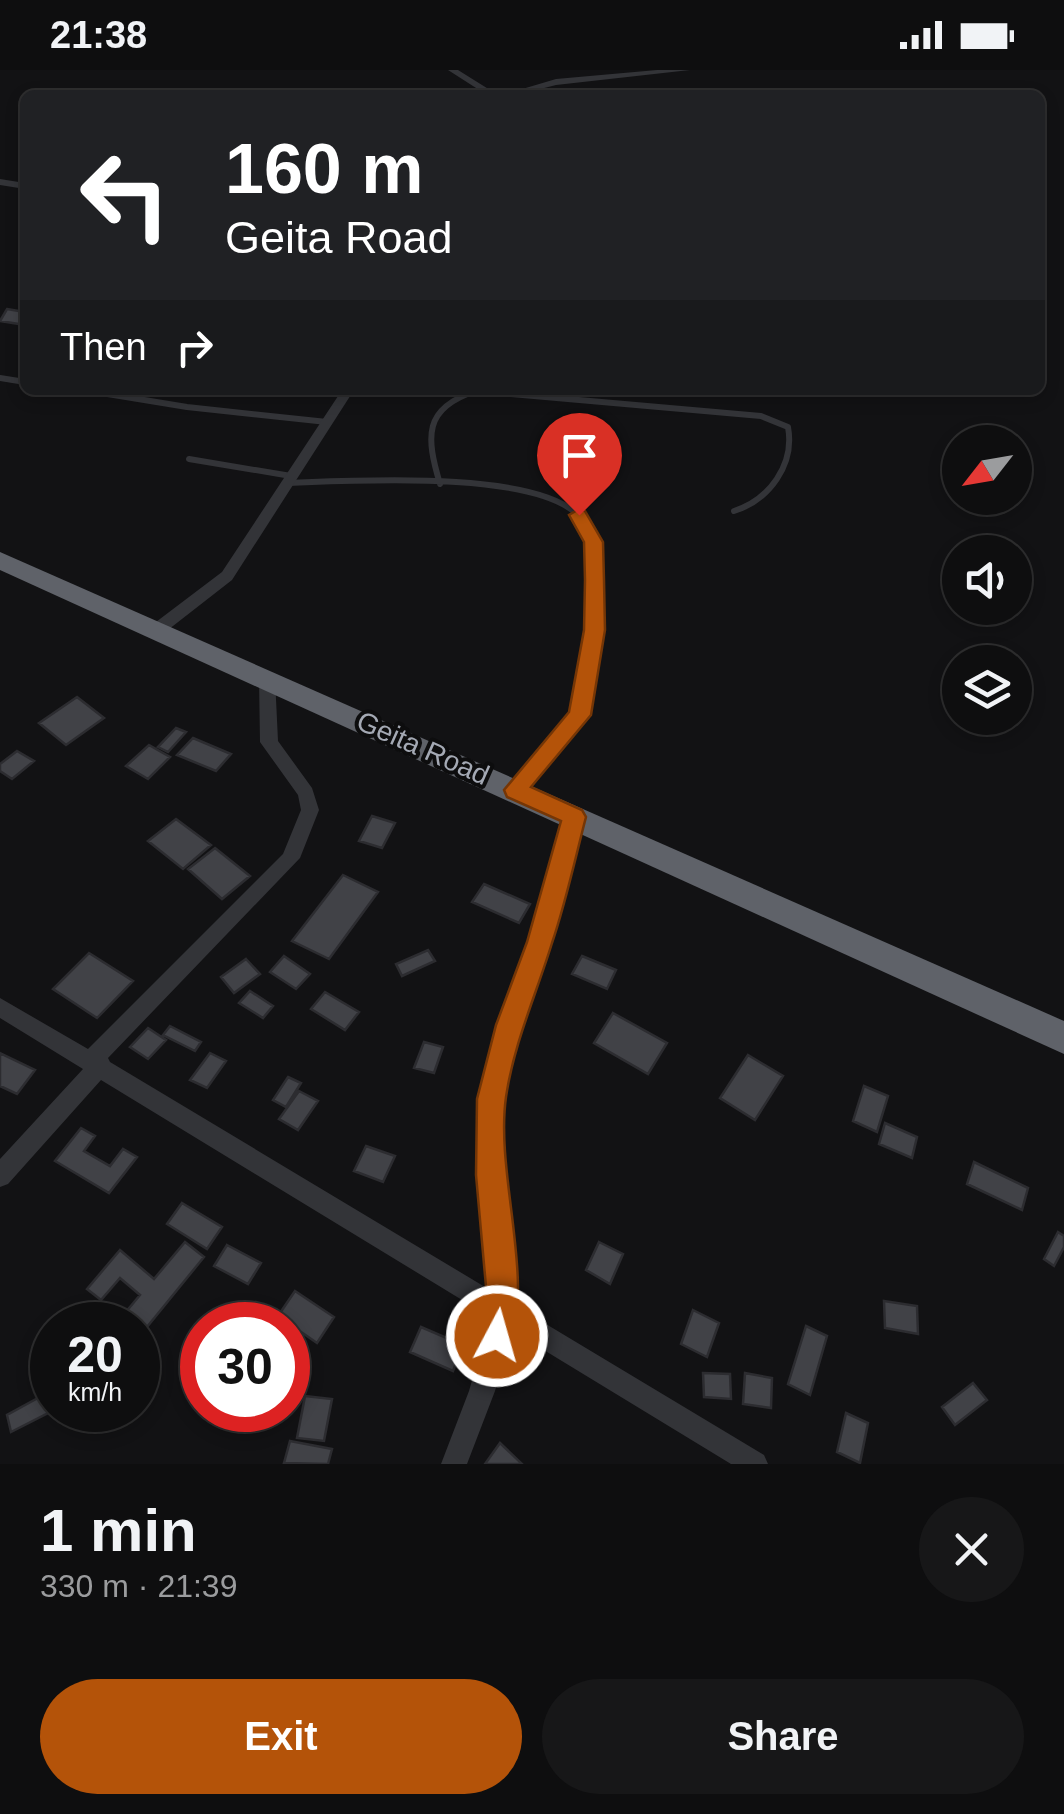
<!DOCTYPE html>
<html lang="en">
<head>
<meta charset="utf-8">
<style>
	body { margin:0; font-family:Helvetica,sans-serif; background:#171718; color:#f1f3f6; height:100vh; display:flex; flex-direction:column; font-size:38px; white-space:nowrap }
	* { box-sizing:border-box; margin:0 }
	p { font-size:32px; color:#9b9c9e }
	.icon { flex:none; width:55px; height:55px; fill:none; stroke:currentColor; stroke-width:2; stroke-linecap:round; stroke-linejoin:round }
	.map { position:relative; height:1394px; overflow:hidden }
	.details { display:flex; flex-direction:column; background:#0e0e0f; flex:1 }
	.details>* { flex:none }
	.banner { position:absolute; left:20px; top:20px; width:1025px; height:305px; border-radius:15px; box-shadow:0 5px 15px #0003,0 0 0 2px #2e2e2f; background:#202124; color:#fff; overflow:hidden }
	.needle { width:65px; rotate:239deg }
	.tools { position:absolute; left:942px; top:355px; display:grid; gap:20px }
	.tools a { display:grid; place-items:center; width:90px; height:90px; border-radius:50%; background:#0e0e0f; box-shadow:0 5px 15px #0003,0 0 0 2px #2e2e2f; font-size:50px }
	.speed { position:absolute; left:30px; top:1232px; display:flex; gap:20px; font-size:50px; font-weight:700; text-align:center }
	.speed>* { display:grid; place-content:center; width:130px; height:130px; border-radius:50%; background:#0e0e0f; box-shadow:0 5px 15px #0003,0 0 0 2px #2e2e2f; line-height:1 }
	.speed small { font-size:25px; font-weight:400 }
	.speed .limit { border:15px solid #d22; background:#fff; color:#111 }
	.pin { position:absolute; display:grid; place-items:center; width:85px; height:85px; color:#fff; margin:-102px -42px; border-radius:50% 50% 50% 0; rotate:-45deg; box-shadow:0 0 10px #0007 }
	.pin .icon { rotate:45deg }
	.me { position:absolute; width:110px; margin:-55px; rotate:6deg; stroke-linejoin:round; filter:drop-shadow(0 0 8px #0008) }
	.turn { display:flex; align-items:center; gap:35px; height:210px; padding:0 40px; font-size:45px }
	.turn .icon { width:130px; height:130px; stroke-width:2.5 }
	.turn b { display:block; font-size:70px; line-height:85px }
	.then { display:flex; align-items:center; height:95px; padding:0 40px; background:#0003; gap:20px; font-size:38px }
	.round { display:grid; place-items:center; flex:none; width:105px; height:105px; border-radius:52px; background:#171718 }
	.headline { display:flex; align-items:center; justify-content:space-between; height:170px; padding:0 40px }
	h1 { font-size:60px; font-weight:700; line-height:75px }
	.action { display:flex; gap:20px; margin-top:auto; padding:20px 40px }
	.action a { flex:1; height:115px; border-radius:60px; background:#b45309; color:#fff; font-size:40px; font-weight:700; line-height:115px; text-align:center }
	.action a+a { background:#171718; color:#f1f3f6 }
	.status { display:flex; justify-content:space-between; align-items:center; height:70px; padding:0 50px; background:#0e0e0f; direction:ltr }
	.status svg { height:28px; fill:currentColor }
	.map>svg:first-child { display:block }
	.building { fill:#414247; stroke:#2c2c30; stroke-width:2.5 }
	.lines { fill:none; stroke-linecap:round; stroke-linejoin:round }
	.lane-far1 { stroke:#333438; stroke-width:6 }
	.lane { stroke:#333438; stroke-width:9 }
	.street { fill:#333438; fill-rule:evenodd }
	.highway { fill:#5f6269; fill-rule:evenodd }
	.route { fill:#b45309; stroke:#753606; stroke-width:2.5 }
	.labels { text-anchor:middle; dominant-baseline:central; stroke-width:8; stroke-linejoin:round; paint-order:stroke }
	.street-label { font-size:28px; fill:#a4a9b4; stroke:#0d0d0e }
</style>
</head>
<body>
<div class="status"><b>21:38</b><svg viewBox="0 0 49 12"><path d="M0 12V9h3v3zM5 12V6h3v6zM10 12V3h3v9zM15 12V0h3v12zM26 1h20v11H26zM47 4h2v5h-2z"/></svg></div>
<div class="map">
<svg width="1064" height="1394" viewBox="0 0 1064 1394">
	<rect width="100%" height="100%" fill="#121214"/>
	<path class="building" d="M7 239 25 242V255L0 251Z
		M77 627 104 648 66 675 39 653Z
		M176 658 186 662 168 682 158 677Z
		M193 668 231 684 216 701 177 685Z
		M149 675 170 687 148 709 126 696Z
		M17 681 34 691 12 709 0 701V694Z
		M372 746 395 753 382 778 359 771Z
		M176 749 211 775 183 799 148 771Z
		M215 778 250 806 222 829 188 799Z
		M343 805 378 822 329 889 292 871Z
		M484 814 530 834 519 853 472 832Z
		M428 880 435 891 402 906 396 894Z
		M89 883 133 911 97 948 53 919Z
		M284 886 310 904 296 919 270 902Z
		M582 886 616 900 607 919 572 904Z
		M246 889 260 904 234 923 221 907Z
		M250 921 273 936 263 948 239 933Z
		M325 922 359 942 345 960 311 939Z
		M613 943 667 973 648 1004 594 973Z
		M170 956 201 972 195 981 163 965Z
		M148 958 166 970 148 989 130 977Z
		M424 972 443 977 434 1003 414 998Z
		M0 983 35 1000 17 1024 0 1016Z
		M210 983 226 991 207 1018 190 1010Z
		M748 985 783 1006 755 1050 720 1028Z
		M288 1007 301 1013 286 1037 273 1030Z
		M864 1016 888 1026 877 1062 853 1051Z
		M299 1021 318 1031 298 1060 279 1049Z
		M885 1053 917 1067 912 1088 879 1074Z
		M81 1058 95 1066 84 1081 110 1096 123 1079 137 1087 109 1123 55 1091Z
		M366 1076 395 1086 383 1112 354 1101Z
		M974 1092 1028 1118 1022 1140 967 1114Z
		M182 1133 222 1157 207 1179 167 1154Z
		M1058 1162 1064 1166V1177L1054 1196 1044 1189Z
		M185 1172 204 1187 138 1268V1255H115L140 1225 120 1208 101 1230 87 1219 120 1180 154 1209Z
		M599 1172 623 1184 610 1214 586 1200Z
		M227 1175 261 1193 248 1214 214 1196Z
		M295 1221 334 1247 317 1273 278 1246Z
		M884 1231 917 1236 918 1264 885 1258Z
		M693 1240 719 1253 707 1287 681 1274Z
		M806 1256 827 1266 810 1325 788 1314Z
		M421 1257 463 1275 453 1301 410 1282Z
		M703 1303 730 1304 731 1329 704 1327Z
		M745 1303 772 1308 771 1338 743 1334Z
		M973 1313 987 1330 955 1355 942 1337Z
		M47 1323 52 1341 11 1362 7 1345Z
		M305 1326 332 1329 324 1371 297 1368Z
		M846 1343 868 1353 860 1393 837 1382Z
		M290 1371 332 1379 328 1394 284 1393Z
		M500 1373 522 1394H485Z"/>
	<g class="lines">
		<path class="lane-far1" d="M0 308 25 312
			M83 320 187 337 327 352
			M189 389 291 406
			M286 413C350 411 535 399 579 446 596 463 596 490 595 512
			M440 414C426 367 423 338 476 321L761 346 788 357C795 395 769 430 734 441"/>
		<path class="lane" d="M517 718C536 697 559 678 574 654 599 614 594 554 595 509"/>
		<path class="street" d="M448 0H458L498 25H487Z
			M657 0H690L556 15 517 25H502L556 9Z
			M0 109 25 113V119L0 115Z
			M342 320H354L232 510 164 563H152L150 559 152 555 222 502Z
			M267 602 275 608 278 671 312 718 319 740 300 788 108 988 110 992 490 1220 479 1105 480 1029 499 955 530 872 565 747 568 742H580L583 747 550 872 519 955 502 1029 501 1105 516 1236 764 1385 768 1394H731L511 1260 495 1321 467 1394H441L469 1321 490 1247 101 1010 8 1114 0 1117V1089L83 999 0 948V928L88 979 283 784 301 740 298 725 260 672 259 608Z"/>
		<path class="highway" d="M0 482 1064 951V984L0 500Z"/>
	</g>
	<path class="route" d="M579 439 585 441 603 472 604 510 605 560 591 645 531 717 582 740 586 747C575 789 566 832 552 873 536 925 514 973 506 1027 495 1105 536 1212 508 1278L497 1283 486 1278 481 1266 488 1239 476 1105 477 1029 496 955 527 872 561 751 507 727 504 720 569 642 584 560 585 510 584 472 569 445Z"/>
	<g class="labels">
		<g class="street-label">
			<text transform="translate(423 678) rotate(24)">Geita Road</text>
		</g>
	</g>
</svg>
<div class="tools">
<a><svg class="needle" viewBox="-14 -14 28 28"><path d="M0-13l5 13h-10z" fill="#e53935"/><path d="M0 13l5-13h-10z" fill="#9b9c9e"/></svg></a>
<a><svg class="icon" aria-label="sound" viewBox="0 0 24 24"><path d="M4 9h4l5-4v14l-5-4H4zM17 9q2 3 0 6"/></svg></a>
<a><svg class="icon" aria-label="layers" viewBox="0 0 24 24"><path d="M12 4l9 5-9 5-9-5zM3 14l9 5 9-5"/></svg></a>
</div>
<div class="speed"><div>20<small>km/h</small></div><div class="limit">30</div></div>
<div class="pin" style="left:579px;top:445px;background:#d93025"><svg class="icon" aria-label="arrive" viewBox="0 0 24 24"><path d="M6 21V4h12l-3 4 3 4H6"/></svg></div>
<svg class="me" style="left:497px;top:1266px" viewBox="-20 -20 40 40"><circle r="17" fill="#b45309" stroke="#fff" stroke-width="3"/><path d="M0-11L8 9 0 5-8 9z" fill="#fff"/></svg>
<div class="banner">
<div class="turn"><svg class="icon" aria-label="left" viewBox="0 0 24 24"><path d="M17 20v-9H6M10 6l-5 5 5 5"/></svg><div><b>160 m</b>Geita Road</div></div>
<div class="then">Then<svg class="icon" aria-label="right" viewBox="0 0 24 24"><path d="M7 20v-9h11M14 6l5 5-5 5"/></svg></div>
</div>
</div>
<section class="details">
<div class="headline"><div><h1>1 min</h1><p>330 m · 21:39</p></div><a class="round"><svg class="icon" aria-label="close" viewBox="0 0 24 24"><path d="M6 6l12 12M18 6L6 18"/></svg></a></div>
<div class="action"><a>Exit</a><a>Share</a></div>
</section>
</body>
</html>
